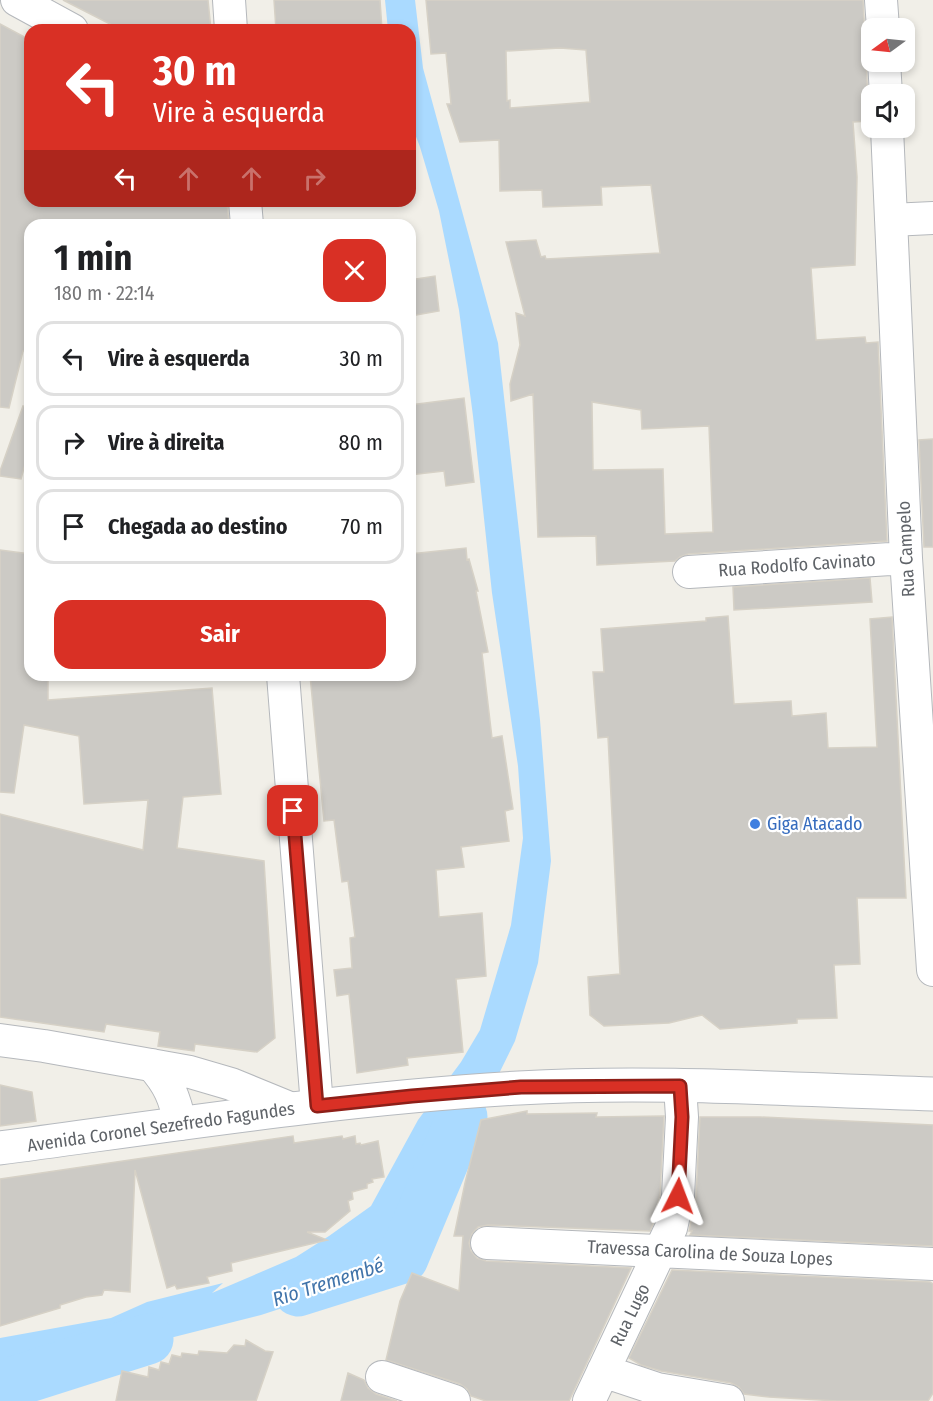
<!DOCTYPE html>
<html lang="pt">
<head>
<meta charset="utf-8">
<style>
	body { margin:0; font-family:"Fira Sans Condensed",sans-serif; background:#f6f6f6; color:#202124; height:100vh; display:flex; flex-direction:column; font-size:22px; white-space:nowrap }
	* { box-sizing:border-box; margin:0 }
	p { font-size:20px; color:#757577 }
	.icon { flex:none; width:33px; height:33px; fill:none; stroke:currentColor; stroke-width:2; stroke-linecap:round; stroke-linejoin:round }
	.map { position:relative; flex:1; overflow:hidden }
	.drawer { position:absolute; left:24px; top:219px; width:392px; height:462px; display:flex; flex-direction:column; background:#fff; border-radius:18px; box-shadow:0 3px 9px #0003 }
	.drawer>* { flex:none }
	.banner { position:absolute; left:24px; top:24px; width:392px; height:183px; border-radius:18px; box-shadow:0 3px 9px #0003; background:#d93025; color:#fff; overflow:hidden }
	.needle { width:39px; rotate:255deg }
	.controls { position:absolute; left:861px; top:18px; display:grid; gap:12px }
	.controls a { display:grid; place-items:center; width:54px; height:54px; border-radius:12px; background:#fff; box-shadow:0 3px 9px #0003; font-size:30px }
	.pin { position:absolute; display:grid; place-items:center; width:51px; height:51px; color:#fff; margin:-26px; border-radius:12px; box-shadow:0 3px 9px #0006 }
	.me { position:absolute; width:66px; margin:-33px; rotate:3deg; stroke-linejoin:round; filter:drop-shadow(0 0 4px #0008) }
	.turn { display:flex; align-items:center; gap:21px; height:126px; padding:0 30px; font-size:27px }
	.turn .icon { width:78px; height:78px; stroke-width:2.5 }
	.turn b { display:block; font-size:42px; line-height:51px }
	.lanes { display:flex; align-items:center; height:57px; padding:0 30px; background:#0003; justify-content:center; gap:30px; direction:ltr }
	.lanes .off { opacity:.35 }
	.round { display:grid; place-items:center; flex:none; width:63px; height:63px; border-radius:18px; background:#f6f6f6 }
	.headline { display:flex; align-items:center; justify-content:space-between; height:102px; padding:0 30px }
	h1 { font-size:36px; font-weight:700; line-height:45px }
	.cta { display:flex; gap:12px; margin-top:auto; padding:12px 30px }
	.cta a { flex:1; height:69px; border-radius:18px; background:#d93025; color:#fff; font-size:24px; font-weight:700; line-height:69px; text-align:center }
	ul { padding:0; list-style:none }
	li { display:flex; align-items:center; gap:18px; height:75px; margin:0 12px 9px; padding:0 18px; border:3px solid #e0e0e0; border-radius:18px }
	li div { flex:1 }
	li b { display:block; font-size:22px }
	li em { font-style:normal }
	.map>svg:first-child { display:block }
	.water { fill:#aadaff }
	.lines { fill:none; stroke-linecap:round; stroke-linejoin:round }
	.river { stroke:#aadaff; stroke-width:51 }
	.building { fill:#cccac5; stroke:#d6d1c6; stroke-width:1.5; fill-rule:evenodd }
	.street-casing { stroke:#b5b8bc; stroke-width:34 }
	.secondary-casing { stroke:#b6babf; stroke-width:35 }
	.street { stroke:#fff; stroke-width:32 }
	.secondary { stroke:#fff; stroke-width:33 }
	.route-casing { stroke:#8d1f18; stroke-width:15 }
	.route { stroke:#d93025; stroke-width:10 }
	.shop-dot { fill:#3f7fe0; stroke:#fff; stroke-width:2 }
	.labels { text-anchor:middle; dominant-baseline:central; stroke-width:4.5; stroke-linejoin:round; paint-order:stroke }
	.street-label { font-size:18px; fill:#5f6368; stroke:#fff }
	.shop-label { font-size:18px; fill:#366cbe; stroke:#fff; text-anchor:start }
	.water-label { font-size:20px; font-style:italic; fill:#4174aa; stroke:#fff }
</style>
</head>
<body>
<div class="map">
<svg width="933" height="1401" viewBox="0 0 933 1401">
	<rect width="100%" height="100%" fill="#f1efe8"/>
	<path class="water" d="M385 0H415L423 68 498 343 540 720 551 861 538 963 515 1041 487 1098 442 1172 381 1258 361 1274 319 1296 261 1315 0 1381V1338L111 1318 147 1302 223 1283 212 1293 296 1257 329 1236 371 1206 418 1120 461 1062 480 1030 511 925 523 838 518 766 492 593 473 416 459 310 439 211 420 147 410 121V30H388Z"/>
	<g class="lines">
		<path class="river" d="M298 1291 403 1258 462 1117
			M0 1386 148 1339"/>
	</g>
	<path class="building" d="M63 0H208L211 30H114V26Z
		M274 0H380L382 30H276Z
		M426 0H863L869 121 853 122 857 177 855 265 811 268 816 340 865 337 866 343 878 342 887 541 688 554 680 557 675 561 597 565 596 536 538 537 533 394 511 401 510 384 520 345 516 313 525 316 506 242 536 240 541 257 545 256 546 259 660 253 651 185 601 187 602 205 543 207 542 190 500 191 499 140 460 142 447 104H451L446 53 431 54ZM560 48 586 50 590 102 510 108V100L507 101 506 51ZM592 402 641 410 642 429 709 426 713 532 665 534 663 469 593 470Z
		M0 24 30 40V201H227L229 225H30V350L23 351 9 408 0 407Z
		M435 276 439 311 410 316V280Z
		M464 398 474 482 446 486 444 471 410 475V405Z
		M23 406 30 408V446L21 479 0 476V471Z
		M933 439V547H924L919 440Z
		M466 548 467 560 469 559 478 591H476L488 652 482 653 492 738 502 736 513 809 505 811 509 841 461 847 464 867 436 870 439 917 482 913 486 976 456 979 463 1052 407 1058 408 1065 357 1073 349 994 337 996 334 970 352 968 350 938 355 937 348 881 342 882 334 820 324 821 310 675H410V554Z
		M0 550 30 554V675H48V700L212 688 221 794 183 797 177 848 264 861 275 1038 257 1052 195 1044 194 1051 158 1046 160 1032 106 1024 104 1032 0 1017V814L143 850 148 800 84 804 79 736 24 725 14 793 0 792Z
		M870 578 872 602 734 610 733 587Z
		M728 616 734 704 791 701 792 716 826 713 828 748 877 747 870 619 892 617 906 898H857L860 964 834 965 837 1018 797 1019V1023L720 1029 702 1015 669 1023 604 1026 590 1015 588 977 620 974 608 737 598 738 593 672H604L601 629 706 621V618Z
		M0 1085 32 1092 36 1121 0 1126Z
		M527 1111V1114L597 1113 596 1117 664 1116 660 1194 654 1222 650 1231 488 1225 478 1227 472 1234 469 1243 471 1251 477 1258 486 1261 631 1268 569 1401H486L471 1396 467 1389 460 1384 386 1360 400 1301 412 1273 459 1291 463 1236H454L465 1183 481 1120Z
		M700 1117H760L933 1125V1246L690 1235 692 1231H689L696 1197Z
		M293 1136 294 1143 342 1136 343 1139 355 1136 356 1144 360 1143 361 1145 378 1141 384 1177 372 1179 373 1182 367 1184V1188L352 1192 353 1199 348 1201 350 1211 325 1232H307L327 1240 231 1263 232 1271 207 1277 209 1283 177 1289 175 1285 167 1288 135 1170 130 1292 104 1290 102 1295 86 1297 60 1305V1308L0 1326V1179Z
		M672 1270 930 1282 933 1284V1393L928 1401H837L769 1397 744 1394 739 1387 731 1383 661 1371 641 1365 629 1358Z
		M246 1340 265 1351 273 1352 256 1401H116L122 1371 148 1377 149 1367 159 1370 161 1362 169 1364 172 1355 181 1357 182 1353 198 1355 199 1351 227 1353 234 1345 245 1346Z
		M348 1373 364 1380 368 1388 376 1394 397 1401H341Z"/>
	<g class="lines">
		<defs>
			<path id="street" d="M17 0 72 30
				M229 0 231 30
				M881 0 883 28
				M884 62 886 94
				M887 128 906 558 933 970
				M245 201 247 225
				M891 220 933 218
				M689 572 906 558
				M283 675 317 1106
				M0 1040 44 1046 190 1072 231 1084 292 1109
				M152 1065C169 1084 175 1098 180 1124
				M487 1243 933 1264
				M603 1371 657 1389 728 1401
				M382 1377 454 1401
				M589 1401 671 1228 678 1196 682 1117 680 1086"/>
			<path id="secondary" d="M0 1148C172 1125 345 1098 519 1088 656 1080 796 1090 933 1094"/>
		</defs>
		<use href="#street" class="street-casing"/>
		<use href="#secondary" class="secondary-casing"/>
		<use href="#street" class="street"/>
		<use href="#secondary" class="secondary"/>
	</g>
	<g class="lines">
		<defs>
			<path id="route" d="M293 811 317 1106 412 1096 521 1087 680 1086 682 1117 678 1196"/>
		</defs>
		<use href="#route" class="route-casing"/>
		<use href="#route" class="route"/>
	</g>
	<circle class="shop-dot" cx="755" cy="824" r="6"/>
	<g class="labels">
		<g class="street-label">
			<text transform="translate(906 549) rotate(-93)">Rua Campelo</text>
			<text transform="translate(797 565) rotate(-4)">Rua Rodolfo Cavinato</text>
			<text transform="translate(161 1127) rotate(-8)">Avenida Coronel Sezefredo Fagundes</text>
			<text transform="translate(710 1253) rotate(3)">Travessa Carolina de Souza Lopes</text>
			<text transform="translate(630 1315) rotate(-64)">Rua Lugo</text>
		</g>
		<g class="shop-label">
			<text x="767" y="824">Giga Atacado</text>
		</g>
		<g class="water-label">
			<text transform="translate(328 1282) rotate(-18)">Rio Tremembé</text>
		</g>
	</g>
</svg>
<div class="controls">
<a><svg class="needle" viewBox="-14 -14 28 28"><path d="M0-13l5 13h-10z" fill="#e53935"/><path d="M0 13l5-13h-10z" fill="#757577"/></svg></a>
<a><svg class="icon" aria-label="sound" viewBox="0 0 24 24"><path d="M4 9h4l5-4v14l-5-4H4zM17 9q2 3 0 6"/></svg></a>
</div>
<div class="pin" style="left:293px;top:811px;background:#d93025"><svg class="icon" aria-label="arrive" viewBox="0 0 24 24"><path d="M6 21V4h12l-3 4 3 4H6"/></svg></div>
<svg class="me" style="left:678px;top:1196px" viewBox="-20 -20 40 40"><path d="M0-17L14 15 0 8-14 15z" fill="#d93025" stroke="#fff" stroke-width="4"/></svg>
<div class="banner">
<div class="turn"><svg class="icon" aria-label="left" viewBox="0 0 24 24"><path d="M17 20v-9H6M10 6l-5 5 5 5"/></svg><div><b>30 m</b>Vire à esquerda</div></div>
<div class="lanes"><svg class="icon" aria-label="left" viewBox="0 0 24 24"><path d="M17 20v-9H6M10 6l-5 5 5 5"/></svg><svg class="icon off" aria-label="ahead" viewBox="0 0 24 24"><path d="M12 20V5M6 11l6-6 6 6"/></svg><svg class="icon off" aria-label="ahead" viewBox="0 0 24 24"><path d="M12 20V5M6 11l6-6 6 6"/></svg><svg class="icon off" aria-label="right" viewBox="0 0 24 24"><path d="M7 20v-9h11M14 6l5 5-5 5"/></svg></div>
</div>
<section class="drawer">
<div class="headline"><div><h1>1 min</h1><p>180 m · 22:14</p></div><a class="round" style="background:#d93025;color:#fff"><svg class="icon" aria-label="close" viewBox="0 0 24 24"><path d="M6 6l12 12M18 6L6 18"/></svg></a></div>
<ul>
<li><svg class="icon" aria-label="left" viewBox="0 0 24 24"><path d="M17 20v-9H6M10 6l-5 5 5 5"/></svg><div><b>Vire à esquerda</b></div><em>30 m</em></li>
<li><svg class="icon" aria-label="right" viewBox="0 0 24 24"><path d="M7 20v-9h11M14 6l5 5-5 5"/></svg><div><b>Vire à direita</b></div><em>80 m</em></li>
<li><svg class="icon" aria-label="arrive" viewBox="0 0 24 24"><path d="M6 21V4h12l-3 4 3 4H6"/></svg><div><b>Chegada ao destino</b></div><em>70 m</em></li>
</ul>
<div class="cta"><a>Sair</a></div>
</section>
</div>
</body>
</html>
